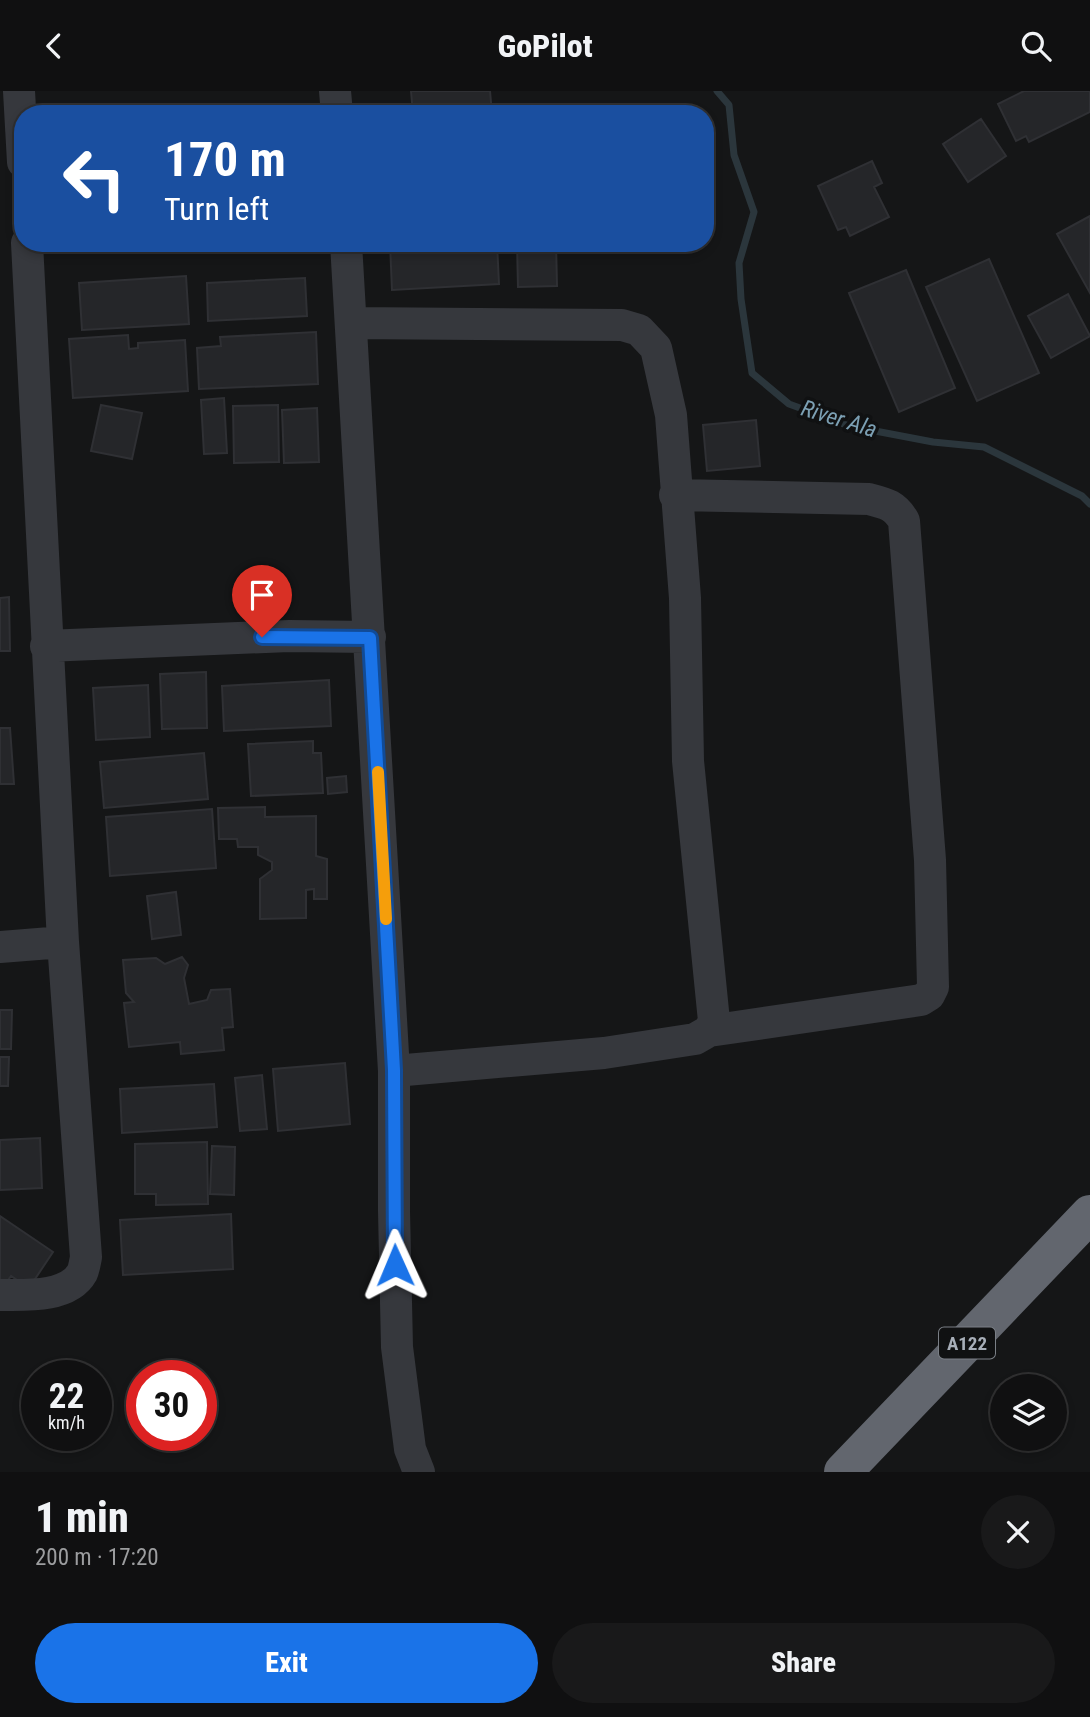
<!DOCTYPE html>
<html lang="en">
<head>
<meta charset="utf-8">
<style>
	body { margin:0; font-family:"Roboto Condensed",sans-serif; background:#19191a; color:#f1f3f6; height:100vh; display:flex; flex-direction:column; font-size:26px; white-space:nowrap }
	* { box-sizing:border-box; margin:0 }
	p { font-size:23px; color:#9c9d9f }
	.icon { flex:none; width:38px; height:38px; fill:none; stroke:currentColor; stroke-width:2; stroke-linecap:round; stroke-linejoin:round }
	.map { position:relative; height:1381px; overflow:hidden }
	.drawer { display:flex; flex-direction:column; background:#101011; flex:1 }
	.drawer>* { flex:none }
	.banner { position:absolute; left:14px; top:14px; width:700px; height:147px; border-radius:28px; box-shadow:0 4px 10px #0003,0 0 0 2px #303031; background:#1a4fa0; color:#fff; overflow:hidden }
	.controls { position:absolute; left:990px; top:1283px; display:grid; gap:14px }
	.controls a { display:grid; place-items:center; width:77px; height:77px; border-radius:50%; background:#101011; box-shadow:0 4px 10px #0003,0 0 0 2px #303031; font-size:35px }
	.speed { position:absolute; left:21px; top:1269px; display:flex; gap:14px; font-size:35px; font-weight:700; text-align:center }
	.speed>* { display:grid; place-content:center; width:91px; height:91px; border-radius:50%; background:#101011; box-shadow:0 4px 10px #0003,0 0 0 2px #303031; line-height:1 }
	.speed small { font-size:18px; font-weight:400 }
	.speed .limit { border:10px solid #d22; background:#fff; color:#111 }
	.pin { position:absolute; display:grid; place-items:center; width:60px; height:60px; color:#fff; margin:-72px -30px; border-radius:50% 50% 50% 0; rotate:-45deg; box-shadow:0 0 7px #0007 }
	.pin .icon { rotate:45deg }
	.me { position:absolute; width:77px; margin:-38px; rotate:359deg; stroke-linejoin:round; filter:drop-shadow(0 0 5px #0008) }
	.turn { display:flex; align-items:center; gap:24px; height:147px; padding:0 35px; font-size:32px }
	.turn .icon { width:91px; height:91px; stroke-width:2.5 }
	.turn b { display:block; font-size:49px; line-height:60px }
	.round { display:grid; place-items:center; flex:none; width:74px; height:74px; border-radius:37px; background:#19191a }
	.overview { display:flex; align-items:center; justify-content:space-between; height:119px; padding:0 35px }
	h1 { font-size:42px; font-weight:800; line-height:52px }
	.cta { display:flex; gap:14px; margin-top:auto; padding:14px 35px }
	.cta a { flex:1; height:80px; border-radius:42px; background:#1a73e8; color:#fff; font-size:28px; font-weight:800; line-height:80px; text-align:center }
	.cta a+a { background:#19191a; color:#f1f3f6 }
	header { display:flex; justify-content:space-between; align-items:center; height:91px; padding:0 35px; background:#101011; font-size:32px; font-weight:800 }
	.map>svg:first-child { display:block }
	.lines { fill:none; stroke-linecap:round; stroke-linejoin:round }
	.stream { stroke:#2b363c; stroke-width:7 }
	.building { fill:#252629; stroke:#2f3034; stroke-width:2 }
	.minor { stroke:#36383d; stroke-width:32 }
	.highway { stroke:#62666e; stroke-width:38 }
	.route-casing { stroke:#114b97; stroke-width:18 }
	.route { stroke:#1a73e8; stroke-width:12 }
	.slow { stroke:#f59e0b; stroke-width:12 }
	.labels { text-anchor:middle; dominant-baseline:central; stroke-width:7; stroke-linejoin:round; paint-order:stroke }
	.shield { fill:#101112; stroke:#7a7f86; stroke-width:2 }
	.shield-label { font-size:19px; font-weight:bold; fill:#a7aeb8 }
	.water-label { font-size:23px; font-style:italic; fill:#7ca0b4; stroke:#101112 }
</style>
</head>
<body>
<header><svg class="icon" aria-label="back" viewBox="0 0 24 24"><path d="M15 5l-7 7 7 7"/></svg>GoPilot<svg class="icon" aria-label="search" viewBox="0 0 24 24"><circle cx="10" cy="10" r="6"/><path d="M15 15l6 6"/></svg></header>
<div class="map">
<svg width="1090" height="1381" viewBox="0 0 1090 1381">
	<rect width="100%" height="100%" fill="#151617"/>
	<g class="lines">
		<path class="stream" d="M717 0 729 14 734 64 754 121 739 172 741 208 752 282 789 313 849 335 933 351 984 356 1082 405 1090 413"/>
	</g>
	<path class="building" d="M411 0H490L492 23H413Z
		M1024 0H1090V21L1029 51 1026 45 1016 50 998 13Z
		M981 28 1006 65 968 91 943 53Z
		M872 70 882 92 874 96 889 126 850 145 846 136 838 139 818 95Z
		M1090 125V202L1057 143Z
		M190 152H302V157L190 160Z
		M390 152H497L499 193 392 199Z
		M517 152H556L557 195 518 196Z
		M989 168 1039 282 977 310 926 196Z
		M906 179 955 297 899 321 849 202Z
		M186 185 189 233 82 239 79 192Z
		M305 187 307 225 208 230 207 192Z
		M1068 203 1090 245 1051 267 1028 225Z
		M316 241 318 293 199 298 197 257 221 255 220 246Z
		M128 244 129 258 138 257V252L185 249 188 300 73 307 69 248Z
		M224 307 227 362 204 363 201 309Z
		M101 314 142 322 132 368 91 360Z
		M278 314 279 371 234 372 233 315Z
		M317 317 319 371 284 372 282 319Z
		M756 329 760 375 707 380 703 334Z
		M9 506 10 560H0V507Z
		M206 581 207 637 162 638 160 583Z
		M329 589 331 635 224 640 222 595Z
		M148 594 150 646 96 649 93 597Z
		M0 637H10L14 693H0Z
		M313 650V662H321L323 702 251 705 248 653Z
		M204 662 208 708 104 717 100 671Z
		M346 685 347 701 328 703 327 687Z
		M265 716V726L316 725V765L327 768V808H314V798L306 799V827L260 828V788L272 779V771L258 764V756H238L237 748H219L218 717Z
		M212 718 216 777 110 785 106 726Z
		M176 801 181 844 152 848 147 805Z
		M182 866 188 874 184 887 189 913 207 909 211 899 230 898 233 936 222 937 224 959 181 963 180 951 129 956 124 912 134 911 126 902 123 869 156 867 165 873Z
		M0 919H12L11 958H0Z
		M0 966H9L8 995H0Z
		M345 972 350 1033 278 1040 273 978Z
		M262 984 267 1038 240 1040 235 987Z
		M214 993 217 1036 122 1042 120 998Z
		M40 1047 42 1097 0 1099V1049Z
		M207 1051 208 1113 156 1114V1103H135V1053Z
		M212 1055 235 1056 234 1104 210 1103Z
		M231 1123 233 1178 123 1184 120 1129Z
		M0 1125 53 1161 29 1197 11 1185 2 1198 0 1197Z"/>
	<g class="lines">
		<path class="minor" d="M19 0 23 71
			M335 0 337 23
			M346 152 394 980V1120L397 1256 410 1358 419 1381
			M352 232 622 234 639 239 656 257 671 324 685 507 688 670 714 930 709 940
			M46 555 289 545 370 546
			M0 856 63 851
			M394 980 604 962 695 948 709 940 921 909 929 904 933 896 930 769 904 430C895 414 885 412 869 408L675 404
			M0 1204C24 1204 68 1207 82 1182 84 1178 85 1171 86 1166L63 851 27 152"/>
		<path class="highway" d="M843 1381 1090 1123"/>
	</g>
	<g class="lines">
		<defs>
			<path id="route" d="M262 546 370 547 394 979 395 1174"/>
		</defs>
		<use href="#route" class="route-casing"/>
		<use href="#route" class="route"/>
		<path class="slow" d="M378 681 386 828"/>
	</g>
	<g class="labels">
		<rect class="shield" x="939" y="1236.5" width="56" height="31" rx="5"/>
		<g class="shield-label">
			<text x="967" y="1252">A122</text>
		</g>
		<g class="water-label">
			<text transform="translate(839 328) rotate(17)">River Ala</text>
		</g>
	</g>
</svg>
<div class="controls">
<a><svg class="icon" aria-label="layers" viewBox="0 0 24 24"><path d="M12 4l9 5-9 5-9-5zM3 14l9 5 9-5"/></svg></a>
</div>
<div class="speed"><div>22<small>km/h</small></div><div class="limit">30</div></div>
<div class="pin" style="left:262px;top:546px;background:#d93025"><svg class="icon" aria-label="arrive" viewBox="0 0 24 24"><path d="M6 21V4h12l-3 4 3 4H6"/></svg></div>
<svg class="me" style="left:395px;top:1174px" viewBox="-20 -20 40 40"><path d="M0-17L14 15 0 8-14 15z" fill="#1a73e8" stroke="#fff" stroke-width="4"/></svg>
<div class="banner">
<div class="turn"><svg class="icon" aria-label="left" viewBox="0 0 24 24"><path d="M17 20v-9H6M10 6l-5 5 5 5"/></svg><div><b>170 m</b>Turn left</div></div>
</div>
</div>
<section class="drawer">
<div class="overview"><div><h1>1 min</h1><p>200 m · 17:20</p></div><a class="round"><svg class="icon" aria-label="close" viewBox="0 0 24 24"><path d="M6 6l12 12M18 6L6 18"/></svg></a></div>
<div class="cta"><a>Exit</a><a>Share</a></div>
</section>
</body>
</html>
